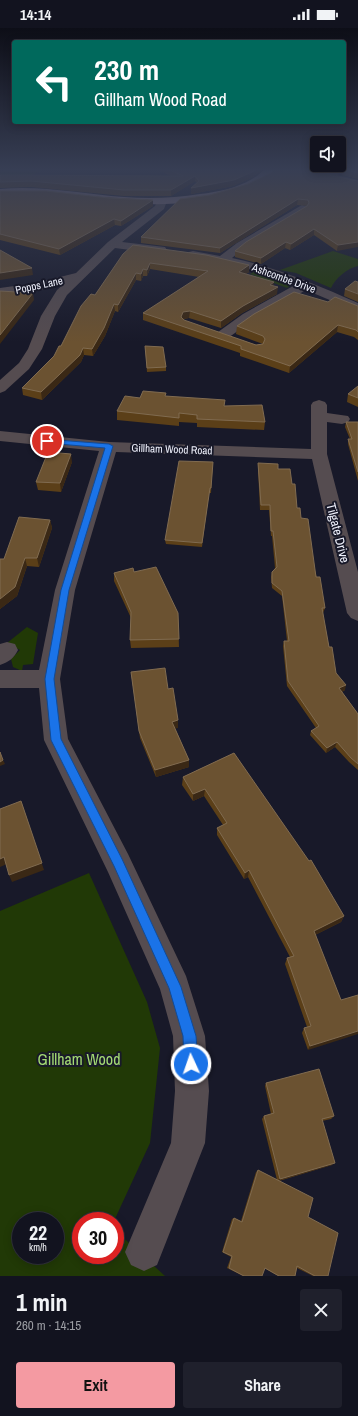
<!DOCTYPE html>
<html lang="en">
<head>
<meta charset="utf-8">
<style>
	body { margin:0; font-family:"Archivo Narrow",sans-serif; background:#1f202c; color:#f1f3f6; height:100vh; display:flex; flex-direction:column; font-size:15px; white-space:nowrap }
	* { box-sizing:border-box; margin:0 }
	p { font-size:13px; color:#9c9ea4 }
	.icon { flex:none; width:22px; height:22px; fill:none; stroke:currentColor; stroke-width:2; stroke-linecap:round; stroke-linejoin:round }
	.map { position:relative; height:1248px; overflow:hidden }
	.details { display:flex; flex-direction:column; background:#12131f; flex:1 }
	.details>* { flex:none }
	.top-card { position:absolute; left:12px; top:12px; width:334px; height:84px; border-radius:4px; box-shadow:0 2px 10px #0003,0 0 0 1px #31323d; background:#00695c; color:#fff; overflow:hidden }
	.tools { position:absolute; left:310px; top:108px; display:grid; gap:8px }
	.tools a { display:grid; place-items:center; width:36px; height:36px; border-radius:4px; background:#12131f; box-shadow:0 2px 10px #0003,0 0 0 1px #31323d; font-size:20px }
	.speed { position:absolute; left:12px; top:1184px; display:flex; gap:8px; font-size:20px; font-weight:700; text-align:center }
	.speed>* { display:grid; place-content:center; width:52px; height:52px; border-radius:50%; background:#12131f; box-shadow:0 2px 10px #0003,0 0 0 1px #31323d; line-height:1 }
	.speed small { font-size:10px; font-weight:400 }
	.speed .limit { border:6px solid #d22; background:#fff; color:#111 }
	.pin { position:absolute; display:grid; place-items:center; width:34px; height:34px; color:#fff; margin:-17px; border:2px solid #fff; border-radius:50%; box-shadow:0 1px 4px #0007 }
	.me { position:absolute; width:44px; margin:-22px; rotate:357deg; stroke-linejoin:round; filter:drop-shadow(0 0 3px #0008) }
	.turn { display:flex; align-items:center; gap:14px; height:84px; padding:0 16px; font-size:18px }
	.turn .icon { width:52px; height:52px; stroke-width:2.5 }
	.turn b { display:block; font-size:28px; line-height:34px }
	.round { display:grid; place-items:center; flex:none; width:42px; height:42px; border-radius:4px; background:#1f202c }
	.headline { display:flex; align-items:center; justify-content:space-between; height:68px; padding:0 16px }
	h1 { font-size:24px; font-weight:700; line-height:30px }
	.cta { display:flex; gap:8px; margin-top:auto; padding:8px 16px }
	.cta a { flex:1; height:46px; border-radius:4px; background:#f49aa2; color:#111; font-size:16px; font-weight:700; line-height:46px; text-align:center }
	.cta a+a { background:#1f202c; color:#f1f3f6 }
	.status { display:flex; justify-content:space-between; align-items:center; height:28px; padding:0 20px; background:#12131f; direction:ltr }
	.status svg { height:11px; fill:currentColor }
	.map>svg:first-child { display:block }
	.green { fill:#213906; fill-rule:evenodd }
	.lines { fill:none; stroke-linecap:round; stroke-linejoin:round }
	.minor { fill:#554c50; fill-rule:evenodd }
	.major { fill:#907d86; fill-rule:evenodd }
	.wall { fill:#5b3f18 }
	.shaded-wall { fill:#3a2815 }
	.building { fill:#6b5231; stroke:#806b50 }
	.route { fill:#1a73e8; stroke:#114b97 }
	.labels { text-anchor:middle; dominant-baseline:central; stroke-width:4; stroke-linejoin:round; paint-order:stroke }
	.far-street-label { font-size:11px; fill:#eff1fc; stroke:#181929 }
	.street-label { font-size:13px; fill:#eff1fc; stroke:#181929 }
	.near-park-label { font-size:16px; fill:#a4db74; stroke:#181929 }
</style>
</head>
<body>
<div class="status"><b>14:14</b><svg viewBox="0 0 49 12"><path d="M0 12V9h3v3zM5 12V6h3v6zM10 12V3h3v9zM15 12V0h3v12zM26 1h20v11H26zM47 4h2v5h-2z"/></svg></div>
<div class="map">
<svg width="358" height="1248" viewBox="0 0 358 1248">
	<rect width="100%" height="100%" fill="#181929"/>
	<path class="green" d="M0 140H47L4 160 0 155Z
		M333 223 358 231V238C347 240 335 251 331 260L296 245 280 242Z
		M255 243 286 253 290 258 287 260 250 246Z
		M27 599 38 605 33 636 23 637 22 643 13 639 11 631 20 622 7 615Z
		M89 845 147 974 160 1020 150 1115 114 1193H81V1227H115V1202L165 1248H0V883ZM21 1193H55V1227H21Z"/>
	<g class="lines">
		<path class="minor" d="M337 140H350L348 142 337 147 358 152V158L328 151 326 146Z
			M162 170 167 173 164 181 122 214 165 219 167 222 165 225 161 226 115 220 67 267 55 288 42 321 29 341 5 363 0 365V352L19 335 28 321 41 288 57 262 65 255 37 263 0 268V260L36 255 76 245 108 214 155 178 158 171Z
			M302 177 306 178 307 180 306 182 245 219 232 230C276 239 317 257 358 275V284L306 262 253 292 228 310 223 311 218 310 216 307 218 304 243 286 295 257 248 241 193 231 189 230 187 227 189 224 193 223 220 228 237 215Z
			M319 372 325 374 327 377V385L348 388 350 391 348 394 342 396 327 394V426L358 544V593L351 590 347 585 312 431 116 424 75 562 60 651 68 711 128 826 186 948 205 1008 209 1063 205 1115 157 1237 144 1243 131 1237 125 1224 171 1115 175 1063 173 1008 160 961 108 844 44 712 39 660H0V642H39L55 562 99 423 0 413V403L109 414 311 421V377L313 374Z
			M7 614 15 616 18 622C14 630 9 634 0 637V616Z"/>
		<path class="major" d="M267 140H278C268 153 251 160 236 164 201 176 162 178 125 175 82 172 42 163 0 167V161C42 157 82 166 124 169 149 171 175 170 200 166 218 164 237 160 252 151 258 148 262 143 267 140Z"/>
	</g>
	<path class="wall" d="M154 140H265L253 149 233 158 191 166V160L197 155 195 153 171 168H124L31 159 0 160V147L171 148Z
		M276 140H334L327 144 328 147 358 153 337 223 314 207 290 222 285 220 261 236 235 229V223L307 178 297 177 220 225 141 215V209L210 167 248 156 271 145Z
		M358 140V151L342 147V141Z
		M0 163 153 172V178L121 198 115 197 60 227 0 212Z
		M123 226 249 244 246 246 273 258 277 266 242 285 221 300 189 290 183 291 184 292 256 317 263 316 236 306 237 298 328 274 358 278V312L354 309 337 304 289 345 240 328V325L143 292V285L199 249 150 241 147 248H143L141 253 136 252 118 284 115 283 105 308 93 328 84 327 81 334 42 372 23 367 22 360 54 328Z
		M358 254V274L344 268 345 261Z
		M145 318 166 339V343L147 344Z
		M358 358V379L347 374 348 366Z
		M166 368 225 378 265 394 264 402 197 399V395L179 394V398L117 392V383L140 370Z
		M346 394H358V453L348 416V411H350L345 399Z
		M72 434 61 464 38 462 36 454Z
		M213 434 211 465H209L202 519 166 516 165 512Z
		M258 435 278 441 292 456 297 480 301 490 325 580 323 585H322L329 619 336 645 345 662 342 664 358 686V742L349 734 335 719 326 725 310 707 311 703 316 700 287 658 283 618 284 613H287L282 568 272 560 271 549 272 544 275 540 272 508H271L269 482H260L258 441Z
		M50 492 52 500 39 539 27 538 17 568 0 581V531H4Z
		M134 544 178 585 179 619 131 620 130 612 131 590 114 553V545Z
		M131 644 168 661 178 700H175L189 732V739L156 749 140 710Z
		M234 725 344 888 341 894 315 907 341 972 308 1022 302 1005 304 1000 307 999 285 936 287 930 290 929 248 849 244 851 217 807V800L223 797 204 768 193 773 182 757 183 749Z
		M266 1055 334 1088 331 1091 322 1093 332 1137 279 1153 308 1189 328 1248H313L297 1240 295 1248H278L264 1240 262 1248H243L227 1240 231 1229 222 1224 232 1191 234 1190 241 1193 256 1144 258 1142 277 1152 262 1091 264 1088 271 1086 265 1058Z"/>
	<path class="shaded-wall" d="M0 140H12L0 143Z
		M258 140H265L253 149 233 158 191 166V160Z
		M325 140H334L325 145Z
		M195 148V153L171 168V162Z
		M298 171 297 177 220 225V220Z
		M153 172V178L121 198V193Z
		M114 191 115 197 60 227 59 221Z
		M314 201V207L290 222 291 216Z
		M286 214 285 220 261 236V230Z
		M358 214V219L337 223 338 217Z
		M150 235V241L147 248V242Z
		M249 237V244L238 251 239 244Z
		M32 240 33 247 0 252V245Z
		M143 241V248L141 253V246Z
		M136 245V252L118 284V277Z
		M274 254 273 261 278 259 277 266 242 285 221 300V293Z
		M33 265 34 272 0 316V307Z
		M114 276 115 283 105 308 93 328 92 321Z
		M190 283 189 290 183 291 181 289 183 284Z
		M338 297 337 304 289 345 290 338Z
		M83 320 84 327 81 334 42 372 41 364Z
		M71 426 72 434 61 464 60 455Z
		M50 492 52 500 39 539 37 530Z
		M25 530 27 538 17 568 0 581V571Z
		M346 657 345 662 338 665 339 660Z
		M178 692V700L172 701V694Z
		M337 714 335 719 326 725 327 720Z
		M3 732 5 736 0 738V734Z
		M189 732V739L156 749 155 742Z
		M205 761 204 768 193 773V766Z
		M21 773 44 842 12 854 9 847Z
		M4 829 7 836 0 839V831Z
		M249 842 248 849 244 851 245 845Z
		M344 888 341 894 311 909 314 903Z
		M358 1003V1006L308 1022 310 1018Z
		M335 1135 332 1137 277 1153 280 1151Z"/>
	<path class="building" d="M165 140H258L254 143 234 152 191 160 199 153 195 148 171 162H124L31 153 0 154V147L183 148Z
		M276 140H326H325L328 147 358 153V214L338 217 314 201 291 216 286 214 261 230 235 223 246 214 307 178 309 175 308 172 298 171 220 220 141 209 180 171 210 167 248 156 271 145Z
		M346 140H358V145L342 141Z
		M0 163H46L109 170 153 172 121 193 114 191 59 221 0 206Z
		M133 217 206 227 249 237 239 244 274 254 270 257 278 259 243 278 221 293 190 283 183 284 181 289 184 292 256 317 263 316 265 311 263 308 237 298 254 286 294 264 328 274 335 269 358 278V304L356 302 338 297 290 338 241 321V318L143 285 208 243 150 235 147 242 143 241 141 246 136 245 118 277 114 276 104 300 92 321 83 320 80 327 41 364 22 360 54 328 59 318H61L81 278 91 266 95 267 123 226Z
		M0 222 32 240 0 245Z
		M355 253 358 254V266L345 261Z
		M0 263 33 265 0 307Z
		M145 318 163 319 166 339 147 340Z
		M358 358V370L348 366Z
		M143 363 166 365 165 368 225 372 224 378 262 377 265 394 197 391V387L179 385V390L117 383 125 368 140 370Z
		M346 394H358V444L348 411H352Z
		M48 424 71 426 60 455 36 454Z
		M179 433 213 434 211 460H210L202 515 165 512Z
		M258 435 278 436V441H290L292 456H295L297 480H300L301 490 308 491 316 549H320L325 580H322L329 619H332L336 645 346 657 339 660 358 686V736L351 730 337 714 327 720 311 703 319 698 288 653 284 613H289L282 563 272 555V544L277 539 273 503H271L270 477H261Z
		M19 489 50 492 37 530H25L15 559 0 571V531H4Z
		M156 539 178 585 179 611 130 612 131 584 114 545 133 540 134 544Z
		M165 640 168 661 173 660 178 692 172 694 189 732 155 742 139 703 131 644Z
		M0 724 3 732 0 734Z
		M234 725 309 833 311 832 344 888 314 903 341 972 358 967V1003L310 1018 304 1000 311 998 287 930 294 928 249 842 245 845 217 800 227 795 205 761 193 766 183 749Z
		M21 773 42 835 9 847 4 829 0 831V781Z
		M319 1041 334 1088 322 1091 335 1135 280 1151 264 1088 274 1085 266 1055Z
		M258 1142 313 1170 308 1189 338 1205 328 1248H315L297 1238 295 1248H279L265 1240 262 1248H244L229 1240 232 1228 223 1224 234 1190 242 1194Z"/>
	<linearGradient id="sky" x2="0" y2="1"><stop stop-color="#0d0e17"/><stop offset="0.45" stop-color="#373e54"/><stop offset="1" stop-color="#373e54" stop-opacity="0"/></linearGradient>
	<rect width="358" height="314" fill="url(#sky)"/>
	<path class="route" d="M44 411 109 416 113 418 69 562 54 651 61 711 122 831 181 959 196 1008 198 1036 196 1040 191 1042 186 1040 184 1036 183 1008 169 960 114 838 51 712 45 651 61 562 105 420 47 415 44 414Z"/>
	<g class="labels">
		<g class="far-street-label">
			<text transform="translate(284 250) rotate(20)">Ashcombe Drive</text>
			<text transform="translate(39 257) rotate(-12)">Popps Lane</text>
			<text transform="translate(172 421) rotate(2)">Gillham Wood Road</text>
		</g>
		<g class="street-label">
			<text transform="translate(338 505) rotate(76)">Tilgate Drive</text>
		</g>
		<g class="near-park-label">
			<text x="79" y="1031">Gillham Wood</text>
		</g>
	</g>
</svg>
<div class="tools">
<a><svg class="icon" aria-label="sound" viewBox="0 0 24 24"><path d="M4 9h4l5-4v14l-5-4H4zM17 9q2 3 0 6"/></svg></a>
</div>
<div class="speed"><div>22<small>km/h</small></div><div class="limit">30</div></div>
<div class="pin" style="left:47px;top:413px;background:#d93025"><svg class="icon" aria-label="arrive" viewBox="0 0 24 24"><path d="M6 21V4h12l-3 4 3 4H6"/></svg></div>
<svg class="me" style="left:191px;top:1036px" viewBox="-20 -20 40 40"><circle r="17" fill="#1a73e8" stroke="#fff" stroke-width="3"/><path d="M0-11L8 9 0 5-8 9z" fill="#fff"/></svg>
<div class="top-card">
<div class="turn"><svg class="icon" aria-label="left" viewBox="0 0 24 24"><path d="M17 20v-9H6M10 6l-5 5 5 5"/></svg><div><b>230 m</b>Gillham Wood Road</div></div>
</div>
</div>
<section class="details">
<div class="headline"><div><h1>1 min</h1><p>260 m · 14:15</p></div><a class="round"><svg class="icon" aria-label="close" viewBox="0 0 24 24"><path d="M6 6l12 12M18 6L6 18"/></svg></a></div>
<div class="cta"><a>Exit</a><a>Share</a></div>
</section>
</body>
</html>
